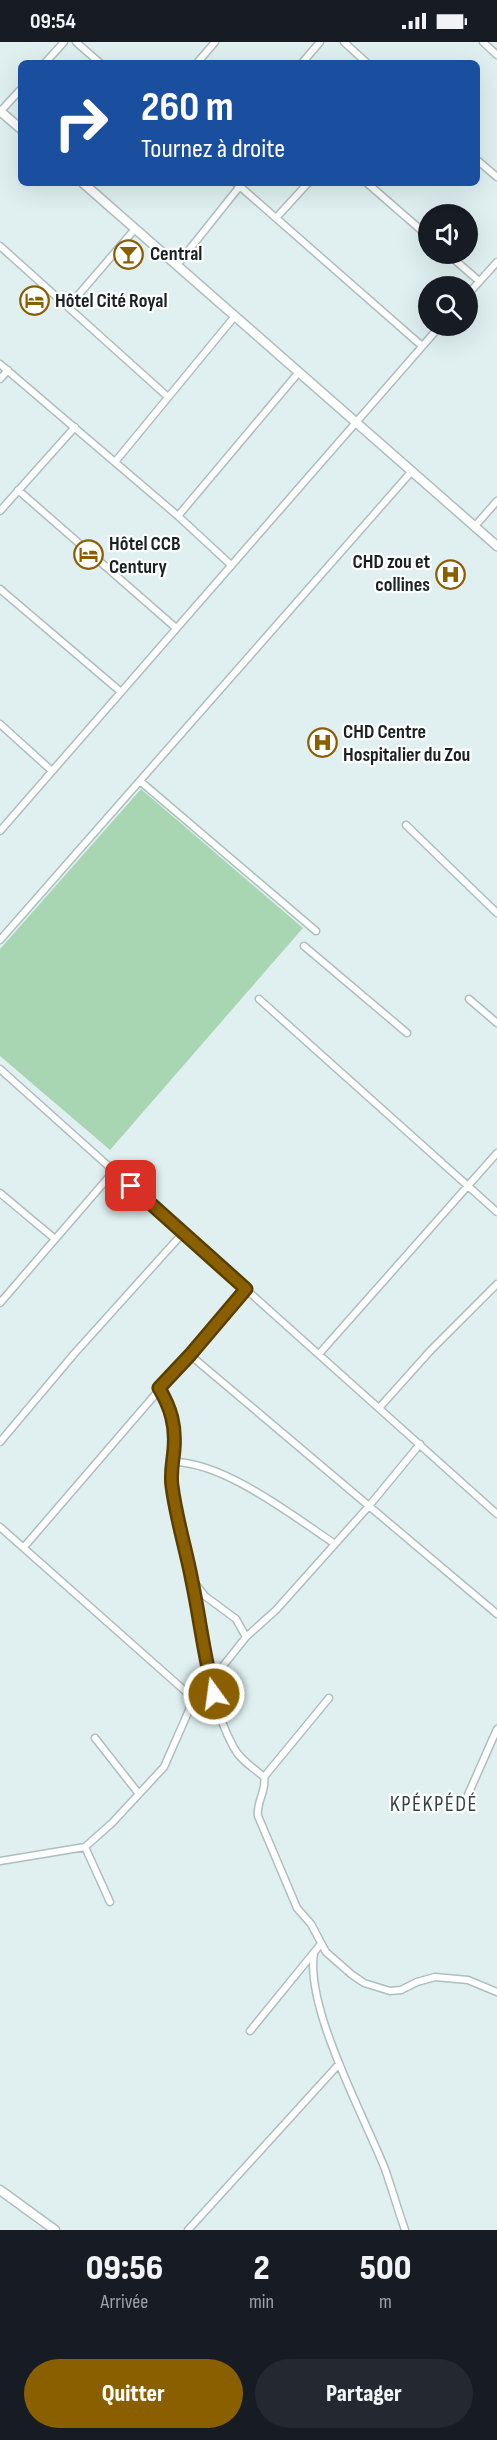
<!DOCTYPE html>
<html lang="fr">
<head>
<meta charset="utf-8">
<style>
	body { margin:0; font-family:"Sofia Sans Condensed",sans-serif; background:#242831; color:#f1f3f6; height:100vh; display:flex; flex-direction:column; font-size:22px; white-space:nowrap }
	* { box-sizing:border-box; margin:0 }
	p { font-size:20px; color:#9ea1a6 }
	.icon { flex:none; width:33px; height:33px; fill:none; stroke:currentColor; stroke-width:2; stroke-linecap:round; stroke-linejoin:round }
	.map { position:relative; height:2188px; overflow:hidden }
	.sheet { display:flex; flex-direction:column; background:#171b24; flex:1 }
	.sheet>* { flex:none }
	.guide { position:absolute; left:18px; top:18px; width:462px; height:126px; border-radius:9px; box-shadow:0 6px 24px #0002; background:#1a4fa0; color:#fff; overflow:hidden }
	.tools { position:absolute; left:418px; top:162px; display:grid; gap:12px }
	.tools a { display:grid; place-items:center; width:60px; height:60px; border-radius:50%; background:#171b24; box-shadow:0 6px 24px #0002; font-size:30px }
	.pin { position:absolute; display:grid; place-items:center; width:51px; height:51px; color:#fff; margin:-26px; border-radius:12px; box-shadow:0 3px 9px #0006 }
	.me { position:absolute; width:66px; margin:-33px; rotate:346deg; stroke-linejoin:round; filter:drop-shadow(0 0 4px #0008) }
	.turn { display:flex; align-items:center; gap:21px; height:126px; padding:0 24px; font-size:27px }
	.turn .icon { width:78px; height:78px; stroke-width:2.5 }
	.turn b { display:block; font-size:42px; line-height:51px }
	.eta { display:flex; justify-content:space-evenly; align-items:center; height:102px; text-align:center }
	.eta b { font-size:36px; font-weight:800; line-height:42px }
	.cta { display:flex; gap:12px; margin-top:auto; padding:12px 24px }
	.cta a { flex:1; height:69px; border-radius:36px; background:#8a5f00; color:#fff; font-size:24px; font-weight:800; line-height:69px; text-align:center }
	.cta a+a { background:#242831; color:#f1f3f6 }
	.status { display:flex; justify-content:space-between; align-items:center; height:42px; padding:0 30px; background:#171b24; direction:ltr }
	.status svg { height:16px; fill:currentColor }
	.map>svg:first-child { display:block }
	.green { fill:#a9d6b2 }
	.lines { fill:none; stroke-linecap:round; stroke-linejoin:round }
	.minor-casing { stroke:#adbebe; stroke-width:9 }
	.tertiary-casing { stroke:#adbebe; stroke-width:11 }
	.minor { stroke:#fff; stroke-width:6 }
	.tertiary { stroke:#fff; stroke-width:8 }
	.route-casing { stroke:#5a3e00; stroke-width:15 }
	.route { stroke:#8a5f00; stroke-width:10 }
	.labels { text-anchor:middle; dominant-baseline:central; stroke-width:4.5; stroke-linejoin:round; paint-order:stroke }
	.poi-label { font-size:20px; font-weight:bold; fill:#1a2121; stroke:#fff; text-anchor:start }
	.quarter-label { font-size:22px; letter-spacing:1.5px; fill:#364344; stroke:#fff }
</style>
</head>
<body>
<div class="status"><b>09:54</b><svg viewBox="0 0 49 12"><path d="M0 12V9h3v3zM5 12V6h3v6zM10 12V3h3v9zM15 12V0h3v12zM26 1h20v11H26zM47 4h2v5h-2z"/></svg></div>
<div class="map">
<svg width="497" height="2188" viewBox="0 0 497 2188">
	<rect width="100%" height="100%" fill="#e0f0f1"/>
	<path class="green" d="M141 747 303 886 110 1108 0 1014V907Z"/>
	<g class="lines">
		<defs>
			<path id="minor" d="M76 0 100 21
				M344 0 367 21
				M483 0 497 13
				M45 21 64 0
				M197 21 215 0
				M302 21 320 0
				M0 70 21 47
				M477 118 497 135
				M236 141 422 304
				M367 141 429 195
				M276 176 308 141
				M0 204 168 355
				M448 212 479 239
				M177 223 240 144
				M468 252 497 220
				M68 265 135 187
				M0 322 178 474 231 523
				M0 337 8 328
				M115 420 235 274
				M18 448 176 586
				M0 469 75 385
				M178 474 299 330
				M475 484 497 459
				M0 547 121 650
				M0 682 52 729
				M140 739 316 889
				M406 783 497 871
				M0 789 440 284
				M0 898 412 429
				M304 904 407 991
				M259 957 497 1170
				M469 957 497 981
				M0 1027 497 1472
				M0 1151 55 1197
				M0 1261 114 1129
				M319 1312 497 1111
				M190 1313 497 1572
				M159 1346C171 1367 177 1387 174 1412 172 1423 170 1432 172 1443 175 1475 186 1506 192 1538 203 1594 206 1655 234 1706 241 1719 254 1726 264 1735 267 1748 256 1760 258 1774L297 1866 311 1882 326 1910 351 1932 364 1941 390 1949 401 1948 417 1940 435 1935 468 1938 497 1950
				M379 1366 431 1308 497 1242
				M0 1400 74 1312 183 1191
				M172 1420C223 1419 293 1474 335 1502
				M0 1485 193 1656 217 1665
				M24 1505 246 1247
				M194 1540 205 1554 236 1577 246 1595
				M95 1696 139 1752
				M264 1735 329 1656
				M467 1755 497 1687
				M85 1805 110 1860
				M0 1819 85 1805 112 1781 164 1725 197 1650 211 1639 246 1595 276 1568 369 1464 420 1402
				M314 1911C305 1966 364 2074 385 2127 392 2147 398 2168 405 2188
				M250 1989 320 1903
				M188 2188 339 2022"/>
			<path id="tertiary" d="M0 69 21 87
				M83 141 497 504
				M0 2148 55 2188"/>
		</defs>
		<use href="#minor" class="minor-casing"/>
		<use href="#tertiary" class="tertiary-casing"/>
		<use href="#minor" class="minor"/>
		<use href="#tertiary" class="tertiary"/>
	</g>
	<g class="lines">
		<defs>
			<path id="route" d="M131 1144 246 1247 190 1313 159 1346C171 1366 176 1384 174 1407 173 1420 170 1431 172 1444 176 1476 186 1507 192 1539 200 1577 204 1615 214 1652"/>
		</defs>
		<use href="#route" class="route-casing"/>
		<use href="#route" class="route"/>
	</g>
	<defs>
		<symbol id="bar-ring" viewBox="-11 -11 22 22"><circle r="9.5" fill="#fff" stroke="#8a5f00" stroke-width="1.5"/><path d="M-6-5H6L.8 .8V4.5H3.5V6h-7V4.5H-.8V.8Z" fill="#8a5f00"/></symbol>
		<symbol id="hotel-ring" viewBox="-11 -11 22 22"><circle r="9.5" fill="#fff" stroke="#8a5f00" stroke-width="1.5"/><path d="M-6-4.5h1.5V1H6V5H4.5V3h-9V5H-6ZM-4 0a1.8 1.8 0 1 1 3.6 0ZM.5 0V-2.5h3Q6-2.5 6 0Z" fill="#8a5f00"/></symbol>
		<symbol id="hospital-ring" viewBox="-11 -11 22 22"><circle r="9.5" fill="#fff" stroke="#8a5f00" stroke-width="1.5"/><path d="M-5-5h3v3.5h4V-5h3V5h-3V1.5h-4V5h-3Z" fill="#8a5f00"/></symbol>
	</defs>
	<g fill-rule="evenodd">
		<use href="#bar-ring" x="112" y="196" width="33" height="33"/>
		<use href="#hotel-ring" x="18" y="242" width="33" height="33"/>
		<use href="#hotel-ring" x="72" y="496" width="33" height="33"/>
		<use href="#hospital-ring" x="434" y="516" width="33" height="33"/>
		<use href="#hospital-ring" x="306" y="684" width="33" height="33"/>
	</g>
	<g class="labels">
		<g class="poi-label">
			<text x="150" y="212">Central</text>
			<text x="55" y="259">Hôtel Cité Royal</text>
			<text x="109" y="502">Hôtel CCB<tspan x="109" dy="23">Century</tspan></text>
			<text x="430" y="520" text-anchor="end">CHD zou et<tspan x="430" dy="23">collines</tspan></text>
			<text x="343" y="690">CHD Centre<tspan x="343" dy="23">Hospitalier du Zou</tspan></text>
		</g>
		<g class="quarter-label">
			<text x="434" y="1762">KPÉKPÉDÉ</text>
		</g>
	</g>
</svg>
<div class="tools">
<a><svg class="icon" aria-label="sound" viewBox="0 0 24 24"><path d="M4 9h4l5-4v14l-5-4H4zM17 9q2 3 0 6"/></svg></a>
<a><svg class="icon" aria-label="search" viewBox="0 0 24 24"><circle cx="10" cy="10" r="6"/><path d="M15 15l6 6"/></svg></a>
</div>
<div class="pin" style="left:131px;top:1144px;background:#d93025"><svg class="icon" aria-label="arrive" viewBox="0 0 24 24"><path d="M6 21V4h12l-3 4 3 4H6"/></svg></div>
<svg class="me" style="left:214px;top:1652px" viewBox="-20 -20 40 40"><circle r="17" fill="#8a5f00" stroke="#fff" stroke-width="3"/><path d="M0-11L8 9 0 5-8 9z" fill="#fff"/></svg>
<div class="guide">
<div class="turn"><svg class="icon" aria-label="right" viewBox="0 0 24 24"><path d="M7 20v-9h11M14 6l5 5-5 5"/></svg><div><b>260 m</b>Tournez à droite</div></div>
</div>
</div>
<section class="sheet">
<div class="eta">
<div><b>09:56</b><p>Arrivée</p></div>
<div><b>2</b><p>min</p></div>
<div><b>500</b><p>m</p></div>
</div>
<div class="cta"><a>Quitter</a><a>Partager</a></div>
</section>
</body>
</html>
